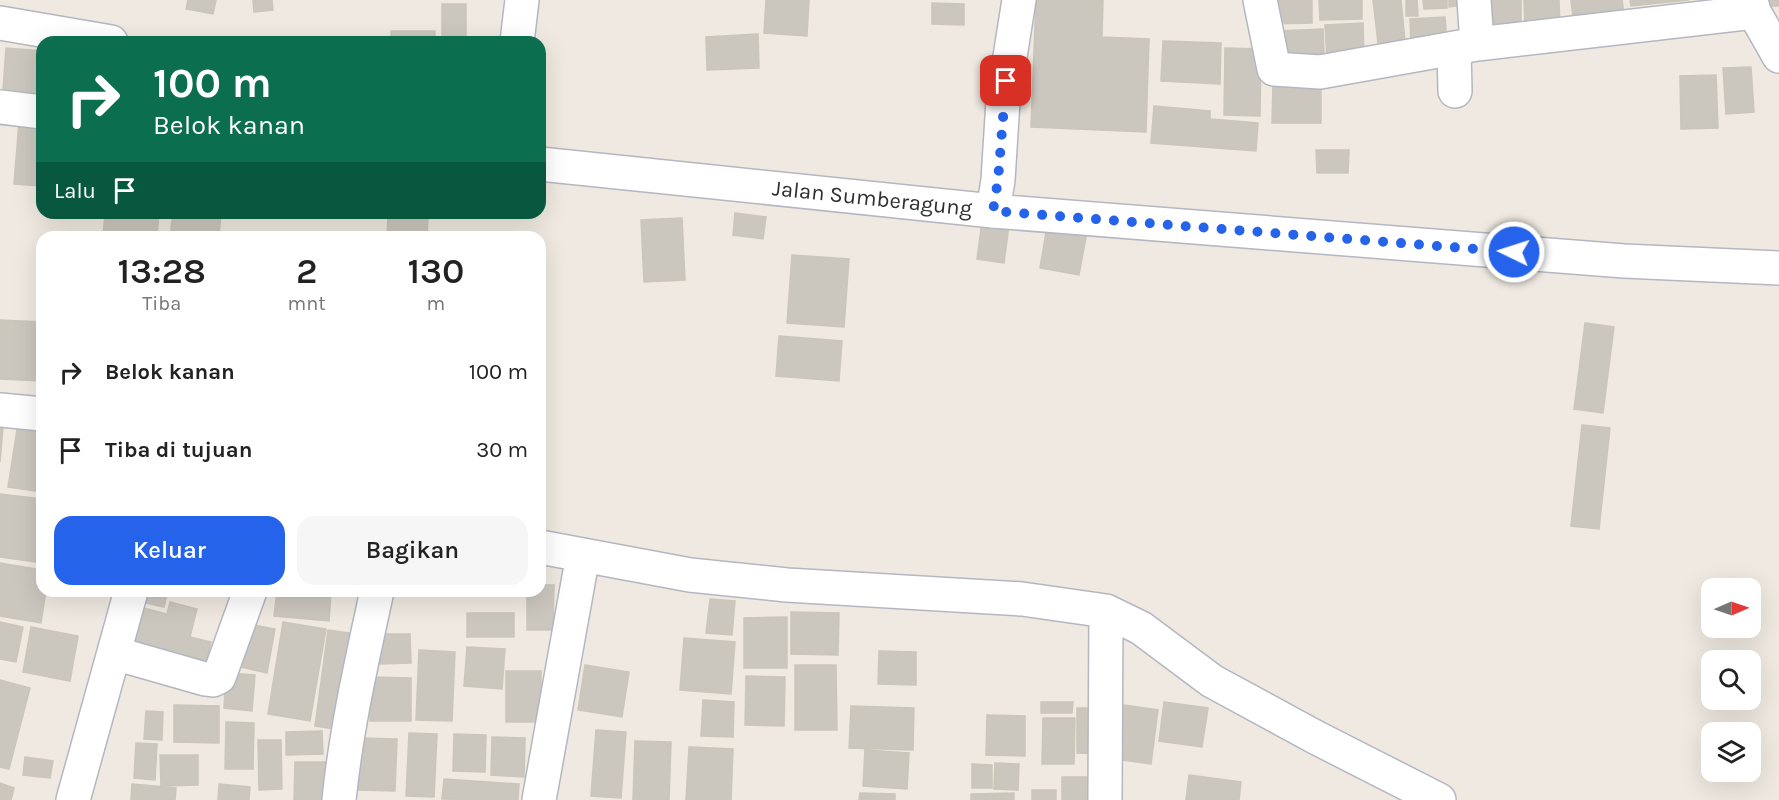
<!DOCTYPE html>
<html lang="id">
<head>
<meta charset="utf-8">
<style>
	body { margin:0; font-family:Karla,sans-serif; background:#f6f6f6; color:#222; height:100vh; display:flex; flex-direction:column; font-size:22px; white-space:nowrap }
	* { box-sizing:border-box; margin:0 }
	p { font-size:20px; color:#767676 }
	.icon { flex:none; width:33px; height:33px; fill:none; stroke:currentColor; stroke-width:2; stroke-linecap:round; stroke-linejoin:round }
	.map { position:relative; flex:1; overflow:hidden }
	.panel { position:absolute; left:36px; top:231px; width:510px; height:366px; display:flex; flex-direction:column; background:#fff; border-radius:18px; box-shadow:0 6px 24px #0002 }
	.panel>* { flex:none }
	.top-card { position:absolute; left:36px; top:36px; width:510px; height:183px; border-radius:18px; box-shadow:0 6px 24px #0002; background:#0b6e4f; color:#fff; overflow:hidden }
	.needle { width:39px; rotate:88deg }
	.tools { position:absolute; left:1701px; top:578px; display:grid; gap:12px }
	.tools a { display:grid; place-items:center; width:60px; height:60px; border-radius:12px; background:#fff; box-shadow:0 6px 24px #0002; font-size:30px }
	.pin { position:absolute; display:grid; place-items:center; width:51px; height:51px; color:#fff; margin:-26px; border-radius:12px; box-shadow:0 3px 9px #0006 }
	.me { position:absolute; width:66px; margin:-33px; rotate:274deg; stroke-linejoin:round; filter:drop-shadow(0 0 4px #0008) }
	.turn { display:flex; align-items:center; gap:21px; height:126px; padding:0 18px; font-size:27px }
	.turn .icon { width:78px; height:78px; stroke-width:2.5 }
	.turn b { display:block; font-size:42px; line-height:51px }
	.then { display:flex; align-items:center; height:57px; padding:0 18px; background:#0003; gap:12px; font-size:22px }
	.eta { display:flex; justify-content:space-evenly; align-items:center; height:102px; text-align:center }
	.eta b { font-size:36px; font-weight:600; line-height:42px }
	.action { display:flex; gap:12px; margin-top:auto; padding:12px 18px }
	.action a { flex:1; height:69px; border-radius:18px; background:#2563eb; color:#fff; font-size:24px; font-weight:600; line-height:69px; text-align:center }
	.action a+a { background:#f6f6f6; color:#222 }
	ul { padding:0; list-style:none }
	li { display:flex; align-items:center; gap:18px; height:78px; padding:0 18px }
	li div { flex:1 }
	li b { display:block; font-size:22px }
	li em { font-style:normal }
	.map>svg:first-child { display:block }
	.building { fill:#cbc7bf; stroke:#cbc5ba; stroke-width:1.5 }
	.lines { fill:none; stroke-linecap:round; stroke-linejoin:round }
	.street-casing { stroke:#b4b7c1; stroke-width:36 }
	.secondary-casing { stroke:#b4b7c1; stroke-width:36 }
	.street { stroke:#fff; stroke-width:33 }
	.secondary { stroke:#fff; stroke-width:33 }
	.route { stroke:#2563eb; stroke-width:10; stroke-dasharray:0 18 }
	.labels { text-anchor:middle; dominant-baseline:central; stroke-width:4.5; stroke-linejoin:round; paint-order:stroke }
	.street-label { font-size:22px; fill:#2e2e2e; stroke:#fff }
</style>
</head>
<body>
<div class="map">
<svg width="1779" height="800" viewBox="0 0 1779 800">
	<rect width="100%" height="100%" fill="#efe9e1"/>
	<path class="building" d="M188 0H216L213 14 186 9Z
		M253 0H272L273 10 254 12Z
		M766 0H809L807 36 764 33Z
		M1036 0H1103L1102 37 1149 39 1146 132 1031 127Z
		M1268 0H1312V23L1268 24Z
		M1319 0H1362V19L1320 20Z
		M1373 0H1401L1405 41 1378 43Z
		M1406 0H1417L1418 16H1406Z
		M1423 0H1447V8L1424 9Z
		M1449 0H1463V5L1449 7Z
		M1479 0H1521V27L1480 28Z
		M1524 0H1559L1560 26 1525 27Z
		M1571 0H1622L1625 20 1574 26Z
		M1630 0H1689L1631 6Z
		M1767 0H1779V6H1767Z
		M932 3 964 4V25L932 24Z
		M442 4H466V42H442Z
		M1445 17 1447 42 1411 45 1410 19Z
		M1363 23 1364 57 1327 59 1325 25Z
		M1323 29 1324 53 1279 55 1278 31Z
		M391 31H435V42H391Z
		M758 34 759 68 707 70 706 37Z
		M1163 41 1221 43 1220 84 1161 81Z
		M6 48 42 51V93L3 90Z
		M1225 48 1261 49 1260 116 1224 115Z
		M1751 67 1754 112 1726 114 1723 68Z
		M1716 75 1718 128 1681 129 1680 76Z
		M1273 84H1321V123H1272Z
		M1154 106 1210 111V119L1258 123 1256 151 1151 143Z
		M19 122 42 124V186L14 184Z
		M1316 150H1349L1348 173H1317Z
		M105 213H159L157 237H103Z
		M173 213H221L219 237H170Z
		M735 213 766 217 763 239 733 235Z
		M388 216 428 219 427 237H387Z
		M682 218 685 280 644 282 641 220Z
		M982 221 1009 225 1004 263 977 259Z
		M1047 226 1087 232 1079 275 1040 268Z
		M792 255 849 259 844 327 787 323Z
		M0 320 42 322V381L0 379Z
		M1585 323 1614 327 1603 413 1574 409Z
		M779 336 842 341 839 381 776 376Z
		M0 416H4L0 462Z
		M19 417 42 420V492L8 487Z
		M1582 425 1610 428 1599 529 1571 526Z
		M0 494 42 499V563L0 557Z
		M0 563 42 570V591H46L41 623 0 616Z
		M540 585H554L553 630H527V591H540Z
		M140 591H168L164 607 137 601Z
		M277 591 331 592 329 621 274 616Z
		M710 599 735 601 732 635 706 633Z
		M170 602 197 609 190 637 211 642 205 666 134 648 143 608 167 614Z
		M791 612 839 613 838 655 791 654Z
		M467 613H514V637H467Z
		M787 617V668H744V618Z
		M0 622 23 627 16 662 0 659Z
		M283 622 326 629 310 721 268 714Z
		M249 624 275 629 267 673 241 667Z
		M31 627 78 636 70 681 23 672Z
		M328 630 362 635 348 731 315 726Z
		M378 634H410L411 663 378 664Z
		M684 638 735 642 731 694 680 690Z
		M467 647 505 649 502 689 464 686Z
		M419 650 455 652 452 721 416 720Z
		M879 651 916 652V685L878 684Z
		M585 665 629 672 622 717 578 710Z
		M795 665H836L837 730H795Z
		M506 671H541V722H506Z
		M226 673 255 675 252 711 224 708Z
		M746 676 785 677 784 726 745 725Z
		M370 677 411 678V721H370Z
		M0 680 30 688 9 769 0 767Z
		M703 700 734 702 733 737 701 736Z
		M1041 702H1073L1072 713H1041Z
		M1164 702 1208 708 1202 747 1159 741Z
		M174 705 219 706V743L174 742Z
		M1124 705 1158 710 1151 764 1116 759Z
		M851 706 914 708 913 750 849 748Z
		M1077 708H1101L1100 754 1077 753Z
		M146 711 163 712 162 740 144 739Z
		M987 715 1025 716V756L986 755Z
		M1043 718H1075L1074 764H1042Z
		M226 722 254 723 253 769H225Z
		M596 730 626 732 621 798 591 796Z
		M322 731 323 754 286 755V732Z
		M409 733 437 734 434 797 406 796Z
		M454 734 486 735 485 772 453 771Z
		M492 737 525 738 524 777 491 775Z
		M360 738 397 739 395 791 358 790Z
		M258 740H281L282 789 259 790Z
		M635 741 671 742 669 800H633Z
		M136 743 157 744 155 780 134 778Z
		M689 747 733 749 731 800H686Z
		M865 750 909 753 907 789 863 786Z
		M160 755H198V785L161 786Z
		M25 757 53 761 50 778 23 775Z
		M295 762H332V800H294Z
		M995 763 1019 764 1018 790 994 789Z
		M972 764 992 765V788H972Z
		M1189 775 1241 782 1239 800H1186Z
		M1062 777H1093V800H1062Z
		M444 779 519 784 518 800 442 799Z
		M0 783 14 788 11 800H0Z
		M132 784 176 788 175 800H131Z
		M219 784 250 787 249 800H218Z
		M1032 790H1056V800H1032Z
		M860 793 895 794V800H859Z
		M1014 793V800H971V794Z"/>
	<g class="lines">
		<defs>
			<path id="street" d="M1260 0 1274 69 1320 72 1477 44 1754 12
				M1474 0 1477 44
				M0 23 111 42
				M517 42 522 0
				M1454 48 1455 91
				M993 211 998 180 1003 101 1019 0
				M0 410 42 414
				M540 547 690 575 787 585 1022 599 1106 611 1141 628 1212 681 1317 738 1439 800
				M114 653 205 679 213 680 219 677 250 591
				M73 800 131 591
				M339 800C346 730 362 660 377 591
				M539 800 583 555
				M1105 800 1106 611"/>
			<g id="secondary">
				<path d="M1751 0 1754 12 1779 56"/>
				<path d="M0 107 42 112"/>
				<path id="s1" d="M540 164 993 211 1624 261 1779 268"/>
			</g>
		</defs>
		<use href="#street" class="street-casing"/>
		<use href="#secondary" class="secondary-casing"/>
		<use href="#street" class="street"/>
		<use href="#secondary" class="secondary"/>
	</g>
	<g class="lines">
		<path class="route" d="M1006 81 998 180 993 211 1514 252"/>
	</g>
	<g class="labels">
		<g class="street-label">
			<text stroke="none"><textPath href="#s1" startOffset="334">Jalan Sumberagung</textPath></text>
		</g>
	</g>
</svg>
<div class="tools">
<a><svg class="needle" viewBox="-14 -14 28 28"><path d="M0-13l5 13h-10z" fill="#e53935"/><path d="M0 13l5-13h-10z" fill="#767676"/></svg></a>
<a><svg class="icon" aria-label="search" viewBox="0 0 24 24"><circle cx="10" cy="10" r="6"/><path d="M15 15l6 6"/></svg></a>
<a><svg class="icon" aria-label="layers" viewBox="0 0 24 24"><path d="M12 4l9 5-9 5-9-5zM3 14l9 5 9-5"/></svg></a>
</div>
<div class="pin" style="left:1006px;top:81px;background:#d93025"><svg class="icon" aria-label="arrive" viewBox="0 0 24 24"><path d="M6 21V4h12l-3 4 3 4H6"/></svg></div>
<svg class="me" style="left:1514px;top:252px" viewBox="-20 -20 40 40"><circle r="17" fill="#2563eb" stroke="#fff" stroke-width="3"/><path d="M0-11L8 9 0 5-8 9z" fill="#fff"/></svg>
<div class="top-card">
<div class="turn"><svg class="icon" aria-label="right" viewBox="0 0 24 24"><path d="M7 20v-9h11M14 6l5 5-5 5"/></svg><div><b>100 m</b>Belok kanan</div></div>
<div class="then">Lalu<svg class="icon" aria-label="arrive" viewBox="0 0 24 24"><path d="M6 21V4h12l-3 4 3 4H6"/></svg></div>
</div>
<section class="panel">
<div class="eta">
<div><b>13:28</b><p>Tiba</p></div>
<div><b>2</b><p>mnt</p></div>
<div><b>130</b><p>m</p></div>
</div>
<ul>
<li><svg class="icon" aria-label="right" viewBox="0 0 24 24"><path d="M7 20v-9h11M14 6l5 5-5 5"/></svg><div><b>Belok kanan</b></div><em>100 m</em></li>
<li><svg class="icon" aria-label="arrive" viewBox="0 0 24 24"><path d="M6 21V4h12l-3 4 3 4H6"/></svg><div><b>Tiba di tujuan</b></div><em>30 m</em></li>
</ul>
<div class="action"><a>Keluar</a><a>Bagikan</a></div>
</section>
</div>
</body>
</html>
